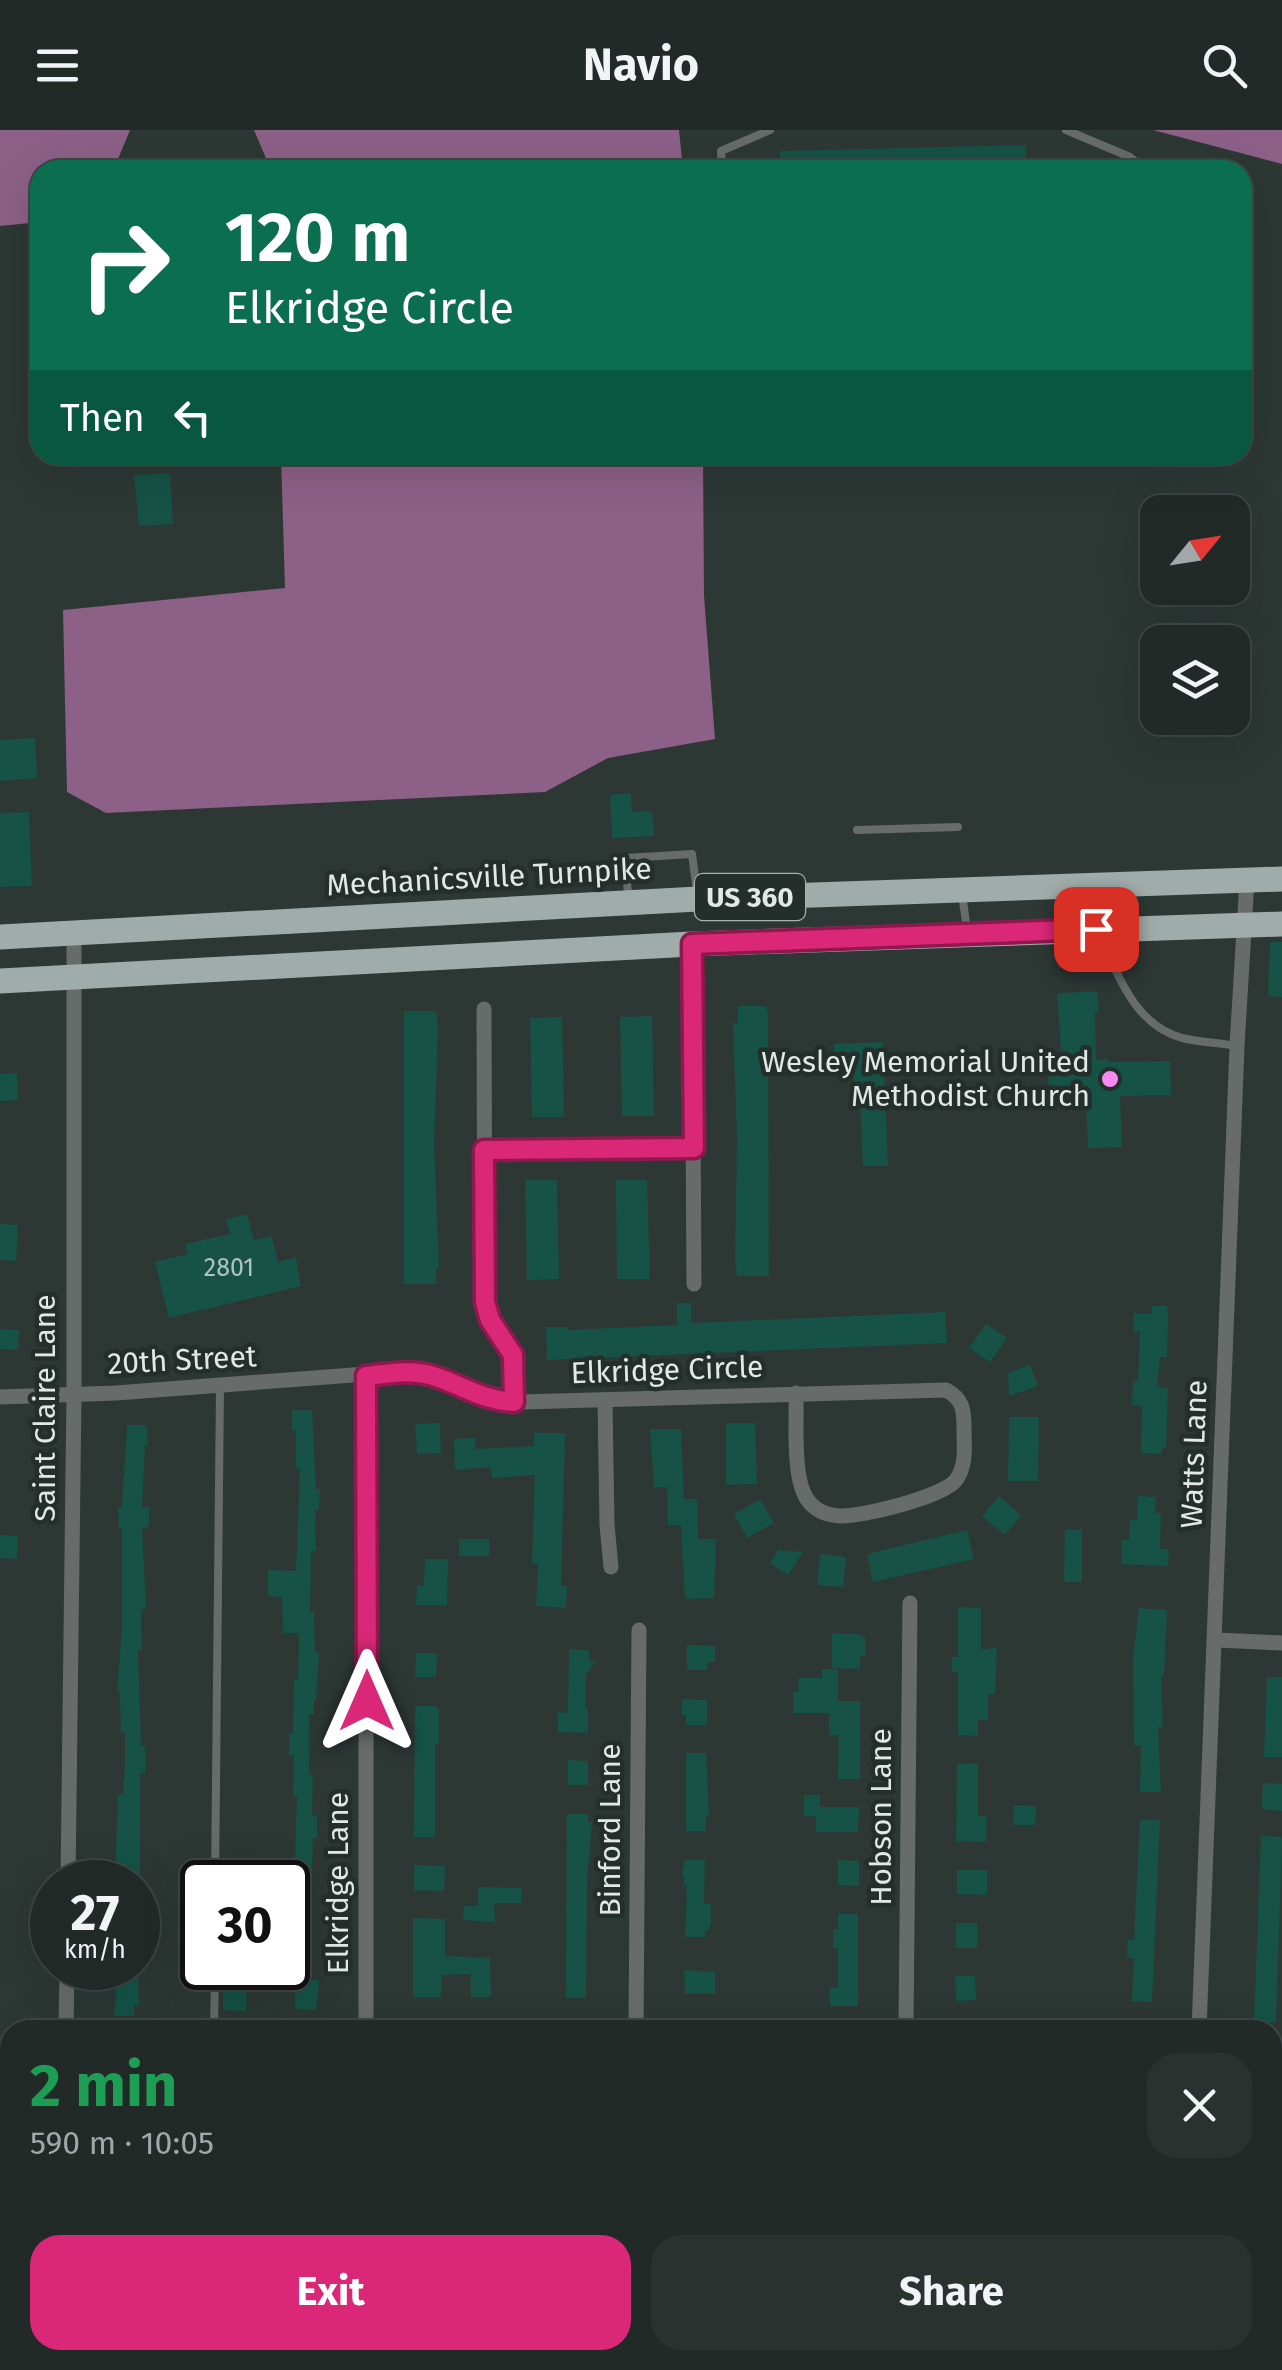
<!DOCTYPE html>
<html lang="en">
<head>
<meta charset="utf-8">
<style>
	body { margin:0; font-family:"Fira Sans",sans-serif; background:#2a3230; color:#f1f3f6; height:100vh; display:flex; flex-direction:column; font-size:38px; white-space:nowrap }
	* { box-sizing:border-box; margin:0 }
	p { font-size:32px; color:#a2a7a8 }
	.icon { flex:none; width:55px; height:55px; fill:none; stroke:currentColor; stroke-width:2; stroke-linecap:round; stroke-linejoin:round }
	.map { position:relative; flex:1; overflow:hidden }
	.sheet { position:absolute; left:0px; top:1890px; width:1282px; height:350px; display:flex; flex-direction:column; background:#222a28; border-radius:30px 30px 0 0; box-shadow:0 10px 40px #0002,0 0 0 2px #3f4645 }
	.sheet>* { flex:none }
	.guide { position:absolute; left:30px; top:30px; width:1222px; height:305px; border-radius:30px; box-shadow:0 10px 40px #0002,0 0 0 2px #3f4645; background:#0b6e4f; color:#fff; overflow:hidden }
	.needle { width:65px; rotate:60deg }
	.fabs { position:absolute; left:1140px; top:365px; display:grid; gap:20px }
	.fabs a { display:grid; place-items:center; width:110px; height:110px; border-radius:20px; background:#222a28; box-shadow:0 10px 40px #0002,0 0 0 2px #3f4645; font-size:50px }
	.speed { position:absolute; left:30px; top:1730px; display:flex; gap:20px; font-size:50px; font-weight:700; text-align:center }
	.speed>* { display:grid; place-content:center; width:130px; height:130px; border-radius:50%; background:#222a28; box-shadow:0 10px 40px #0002,0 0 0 2px #3f4645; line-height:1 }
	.speed small { font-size:25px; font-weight:400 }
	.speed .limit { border:5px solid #111; border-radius:15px; background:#fff; color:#111 }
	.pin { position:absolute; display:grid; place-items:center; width:85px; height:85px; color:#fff; margin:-42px; border-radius:20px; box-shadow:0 5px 15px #0006 }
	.me { position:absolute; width:110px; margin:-55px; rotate:0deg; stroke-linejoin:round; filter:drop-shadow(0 0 8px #0008) }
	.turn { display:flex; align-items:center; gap:35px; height:210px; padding:0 30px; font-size:45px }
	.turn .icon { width:130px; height:130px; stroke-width:2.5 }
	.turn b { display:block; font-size:70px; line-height:85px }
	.then { display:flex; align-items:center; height:95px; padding:0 30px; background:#0003; gap:20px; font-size:38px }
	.round { display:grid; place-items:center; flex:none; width:105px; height:105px; border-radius:30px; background:#2a3230 }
	.summary { display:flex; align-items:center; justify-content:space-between; height:170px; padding:0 30px }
	h1 { font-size:60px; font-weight:700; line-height:75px; color:#1e9e55 }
	.action { display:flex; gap:20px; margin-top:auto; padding:20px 30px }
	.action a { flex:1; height:115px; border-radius:30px; background:#db2777; color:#fff; font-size:40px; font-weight:700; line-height:115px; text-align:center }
	.action a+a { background:#2a3230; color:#f1f3f6 }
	header { display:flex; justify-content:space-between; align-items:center; height:130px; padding:0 30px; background:#222a28; font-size:45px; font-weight:700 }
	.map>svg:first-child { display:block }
	.forest { fill:#8c6087 }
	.building { fill:#165246 }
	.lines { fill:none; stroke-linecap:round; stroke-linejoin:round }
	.service { stroke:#676c6b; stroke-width:8 }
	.minor { stroke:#676c6b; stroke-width:15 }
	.trunk { stroke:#a0aca9; stroke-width:25 }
	.route-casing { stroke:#8e194d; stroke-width:25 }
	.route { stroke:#db2777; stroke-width:18 }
	.poi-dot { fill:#f689ed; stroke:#242e2b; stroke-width:4 }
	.labels { text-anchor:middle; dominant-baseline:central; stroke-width:9; stroke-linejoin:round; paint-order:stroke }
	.number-label { font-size:25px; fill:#aec2be }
	.shield { fill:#242e2b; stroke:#a8b0ae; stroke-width:2.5 }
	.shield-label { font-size:28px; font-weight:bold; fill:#e1e8e6 }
	.street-label { font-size:30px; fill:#e1e8e6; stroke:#242e2b }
	.poi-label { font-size:30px; fill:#e1e8e6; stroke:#242e2b; text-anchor:end }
</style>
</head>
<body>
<header><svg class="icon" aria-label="menu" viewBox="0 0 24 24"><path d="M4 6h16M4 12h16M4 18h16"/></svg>Navio<svg class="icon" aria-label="search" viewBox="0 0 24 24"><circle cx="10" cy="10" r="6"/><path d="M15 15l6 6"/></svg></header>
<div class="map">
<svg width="1282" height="2240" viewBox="0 0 1282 2240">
	<rect width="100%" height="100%" fill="#2d3835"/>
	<path class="forest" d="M0 0H130L116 34 110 40H40V92L0 96Z
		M254 0H679L683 40H271Z
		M1153 0H1282V34Z
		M281 325H703L704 466 715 609 608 628 545 662 106 683 67 662 63 480 285 458Z"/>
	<path class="building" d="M1026 15V40H780V21Z
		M170 343 173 394 139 396 134 345Z
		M35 608 37 648 0 651V610Z
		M631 663 632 682 652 681 654 706 612 708 610 665Z
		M29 682 32 756 0 757V683Z
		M1270 812H1282V867L1268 866Z
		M1090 861 1098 863 1099 882H1095L1096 930 1108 929 1109 932 1170 931 1171 965 1120 966 1122 1017 1088 1018 1086 967 1049 968 1048 933H1062L1057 864Z
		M738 876H766L768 884 769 1146H737L735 1132 737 1008 733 893H738Z
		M404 881H436L438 898 434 1014 439 1139 436 1138V1154H404Z
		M652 886 654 986H622L620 887Z
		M562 887 564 987H532L530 888Z
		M883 912 888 1036H863L860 972H854L853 945 835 946 834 914Z
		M17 943 18 970 0 971V944Z
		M525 1050H557L559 1149 527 1150Z
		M616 1050H647L650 1149H617Z
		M247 1084 254 1110 272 1106 278 1132 296 1127 301 1156 169 1188 155 1132 188 1124 185 1114 230 1104 226 1089Z
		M0 1094 18 1095 16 1131 0 1130Z
		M677 1173H691V1193L945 1182 947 1213 547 1230 546 1197H568V1200L677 1195Z
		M1152 1176H1167L1168 1185 1167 1227H1160L1157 1257 1168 1258 1166 1318H1162V1324L1141 1323 1142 1276 1132 1275 1133 1251H1138L1140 1201H1133L1134 1183 1151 1184Z
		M986 1194 1007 1208 990 1232 969 1218Z
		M0 1199 19 1200 18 1220 0 1219Z
		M1030 1235 1038 1256 1009 1266 1008 1243Z
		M292 1280H312L316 1359H320L319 1380H315L316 1421H311L310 1482 314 1481 315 1523H319L316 1570H314V1584H309V1645H313L312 1686H317V1708H313L312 1748H307L311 1850H319L316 1880 295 1879 296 1830H288V1768H291L292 1727H295L297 1666H293L294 1625H289V1604H293L294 1550H298L299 1503H283L282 1467 268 1466V1440L296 1441 300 1339H296V1301H292Z
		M1009 1287H1039L1038 1351H1008Z
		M440 1293 441 1323 417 1324 415 1294Z
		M726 1293H755L757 1354 726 1355Z
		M127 1295H147L148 1315H145L142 1377H149V1397L142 1398 146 1479H141L142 1520H138L141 1616H145V1643H140V1752H119L116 1725 118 1666 123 1663 125 1636V1602H121L120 1561H117L122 1499V1398H119L118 1377H122Z
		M650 1299H681L684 1369H697L698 1409H716L714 1468 685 1469 681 1395H668L667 1357H654Z
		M534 1303H565L561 1456H567L566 1478 536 1476 538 1434 532 1433 535 1345 492 1348 491 1337 455 1340 454 1309 475 1308 476 1319 534 1316Z
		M999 1366 1021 1385 1005 1405 982 1386Z
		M1138 1366 1156 1367 1155 1383H1161L1160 1419H1169L1168 1436 1121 1434 1122 1410H1129L1130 1390H1137Z
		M760 1369 774 1393 747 1408 734 1384Z
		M1082 1399V1452H1064L1065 1400Z
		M967 1400 974 1429 873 1452 867 1424Z
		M0 1405 18 1406 17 1429 0 1428Z
		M459 1409H489V1426H459Z
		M778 1420 803 1422 788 1445 770 1433Z
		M820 1424 846 1427 843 1457 817 1455Z
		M425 1429H448L447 1475H416L417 1455 424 1456Z
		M958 1477 981 1478V1519L997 1518 995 1564 988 1565V1590H978V1606L958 1605V1542H952V1527H958Z
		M1139 1478 1167 1480 1164 1546H1161L1163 1597H1158L1161 1662H1140L1141 1616 1134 1615 1133 1528Z
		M832 1503 861 1504V1507H865V1526H860V1539L832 1538Z
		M687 1515 715 1516V1532H707V1540H687Z
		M569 1519 589 1520V1531H596L586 1545 585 1578H588V1603L558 1602V1582L568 1583Z
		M416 1523H437L436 1547H415Z
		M822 1539H838V1571H860V1649H838L839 1605H829V1583H793V1562H798L799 1548H822Z
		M1267 1547H1282V1627H1264Z
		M682 1569 707 1570V1595H686V1585H682Z
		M415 1576H436L439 1579V1614H435V1707H414Z
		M686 1623H706L709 1685H706V1701H686Z
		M568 1630 588 1631V1655H568Z
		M978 1633V1686L987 1687 986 1712 956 1711 957 1634Z
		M1263 1653 1282 1654V1681L1262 1679Z
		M804 1665H820V1677H859L858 1702H816V1686L804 1687Z
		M1014 1675 1036 1676 1035 1695H1013Z
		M567 1684H588V1692H592L587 1748 586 1868H566Z
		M1140 1690H1160L1152 1872 1132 1871 1134 1828H1127L1128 1810H1134Z
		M1261 1706 1282 1707 1276 1893 1254 1892Z
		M685 1730H705L704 1774H711V1791L709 1800H705V1807H685L687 1755H684V1745H682Z
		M838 1730 859 1731V1756L838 1755Z
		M414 1735 445 1736 444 1761 414 1760Z
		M957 1740H987V1765L957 1764Z
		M478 1757 521 1758V1773H494L495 1792 463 1790 464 1776H478Z
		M138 1781H156V1807H138Z
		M838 1784H858V1876H830V1858H838V1818H833V1799H838Z
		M413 1788 445 1789V1826L490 1828 491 1867H471V1844L442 1845 441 1867H413Z
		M956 1793H977V1818H956Z
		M118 1838H138L139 1875H134V1886H114Z
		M684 1840 715 1842V1864H685Z
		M955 1846H975L976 1870 956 1871Z
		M223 1857H247L246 1881 223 1880Z"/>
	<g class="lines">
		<path class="service" d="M1066 0 1130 27 1146 40
			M722 40 721 21 770 0
			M857 700 958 697
			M962 764 967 800
			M628 768 626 728 692 724 697 762
			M1100 807C1119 847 1135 895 1182 908 1199 912 1219 913 1237 916
			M215 1752 220 1257
			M214 1900 215 1838"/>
		<path class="minor" d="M692 814 694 1154
			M484 879 485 1171 491 1190 513 1225 514 1272
			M485 1020 693 1018
			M0 1267 116 1263 406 1241 433 1246 477 1266 521 1272 946 1260C963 1269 964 1280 964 1298 964 1316 967 1335 956 1350 943 1367 861 1387 840 1386 826 1385 815 1381 807 1369 792 1347 797 1290 796 1263
			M605 1270 607 1395 611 1437
			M1216 1510 1282 1513
			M68 1752 74 1263V803
			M66 1900 67 1838
			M366 1900V1246
			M636 1900 639 1500
			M906 1900 910 1473
			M1199 1900 1237 916 1247 750
			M0 1928 10 1927
			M1272 2141 1282 2139
			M633 2230 634 2240
			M1241 2230 1247 2240
			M61 2240V2230
			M364 2240V2230
			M903 2240 904 2230"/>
		<path class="trunk" d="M0 807 698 769 1282 749
			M0 851 692 814 1282 794"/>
	</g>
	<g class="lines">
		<defs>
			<path id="route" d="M367 1571 366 1246C389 1244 408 1239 430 1245 462 1254 476 1269 514 1272L513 1225 490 1190 485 1172 484 1020 694 1018 692 814 1096 799"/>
		</defs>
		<use href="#route" class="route-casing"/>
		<use href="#route" class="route"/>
	</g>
	<circle class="poi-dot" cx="1110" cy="949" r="10"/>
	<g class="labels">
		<g class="number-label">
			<text x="229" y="1138">2801</text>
		</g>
		<rect class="shield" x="695" y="744" width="110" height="46" rx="8"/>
		<g class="shield-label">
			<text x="750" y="767">US 360</text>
		</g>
		<g class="street-label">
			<text transform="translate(489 747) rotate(-3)">Mechanicsville Turnpike</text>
			<text transform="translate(182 1230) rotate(-3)">20th Street</text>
			<text transform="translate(667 1240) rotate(-2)">Elkridge Circle</text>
			<text transform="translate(45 1278) rotate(-90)">Saint Claire Lane</text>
			<text transform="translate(1194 1324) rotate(-88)">Watts Lane</text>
			<text transform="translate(881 1687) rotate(-90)">Hobson Lane</text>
			<text transform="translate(610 1700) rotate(-90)">Binford Lane</text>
			<text transform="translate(338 1753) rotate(-90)">Elkridge Lane</text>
		</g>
		<g class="poi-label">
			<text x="1090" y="932">Wesley Memorial United<tspan x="1090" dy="34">Methodist Church</tspan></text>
		</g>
	</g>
</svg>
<div class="fabs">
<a><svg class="needle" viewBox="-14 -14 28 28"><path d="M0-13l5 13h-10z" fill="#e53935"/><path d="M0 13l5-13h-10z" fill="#a2a7a8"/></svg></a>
<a><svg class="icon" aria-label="layers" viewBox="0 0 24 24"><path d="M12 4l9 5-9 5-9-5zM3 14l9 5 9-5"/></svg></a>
</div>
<div class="speed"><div>27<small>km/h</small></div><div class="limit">30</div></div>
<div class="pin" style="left:1096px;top:799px;background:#d93025"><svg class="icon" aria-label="arrive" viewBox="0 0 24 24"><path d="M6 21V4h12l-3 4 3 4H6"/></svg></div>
<svg class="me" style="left:367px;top:1571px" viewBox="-20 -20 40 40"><path d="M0-17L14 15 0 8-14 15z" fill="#db2777" stroke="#fff" stroke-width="4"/></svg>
<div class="guide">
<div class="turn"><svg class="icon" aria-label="right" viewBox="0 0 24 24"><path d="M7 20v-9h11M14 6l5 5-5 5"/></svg><div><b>120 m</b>Elkridge Circle</div></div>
<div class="then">Then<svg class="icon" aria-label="left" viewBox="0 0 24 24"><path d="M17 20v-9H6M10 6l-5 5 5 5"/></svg></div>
</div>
<section class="sheet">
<div class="summary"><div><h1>2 min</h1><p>590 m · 10:05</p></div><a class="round"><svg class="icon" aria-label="close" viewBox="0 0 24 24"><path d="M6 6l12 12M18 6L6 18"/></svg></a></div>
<div class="action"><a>Exit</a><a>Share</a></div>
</section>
</div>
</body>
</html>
